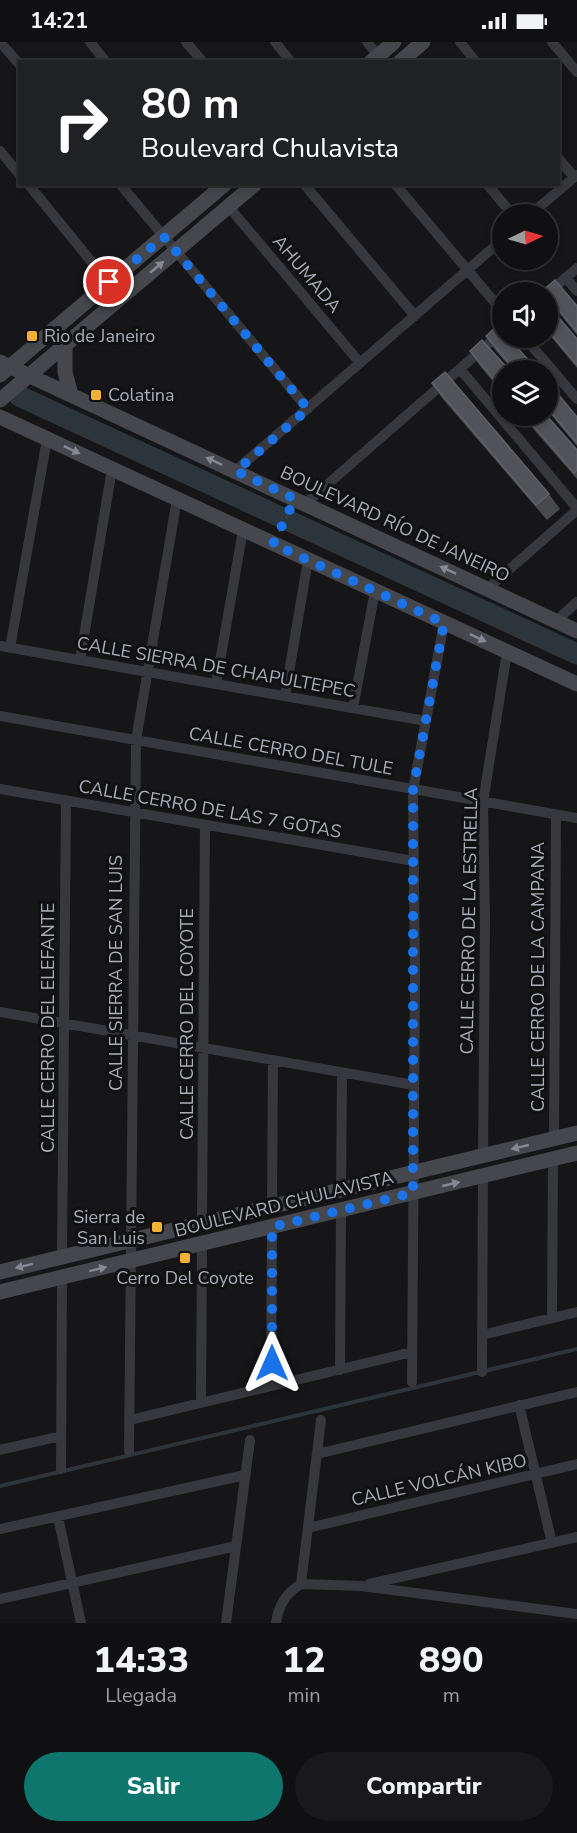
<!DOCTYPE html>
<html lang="es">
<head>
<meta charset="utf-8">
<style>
	body { margin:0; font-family:"Nunito Sans",sans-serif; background:#19191b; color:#f1f3f6; height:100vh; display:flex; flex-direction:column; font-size:22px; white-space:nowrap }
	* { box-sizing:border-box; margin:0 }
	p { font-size:20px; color:#9c9d9f }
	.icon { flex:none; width:33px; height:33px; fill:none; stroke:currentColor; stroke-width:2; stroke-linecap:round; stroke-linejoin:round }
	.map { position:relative; height:1581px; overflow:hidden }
	.sheet { display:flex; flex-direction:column; background:#101012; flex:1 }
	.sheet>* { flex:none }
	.hud { position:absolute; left:18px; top:18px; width:542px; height:126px; border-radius:0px; box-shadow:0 3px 9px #0003,0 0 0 2px #303032; background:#202124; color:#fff; overflow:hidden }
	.needle { width:39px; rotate:85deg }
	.fabs { position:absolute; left:492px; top:162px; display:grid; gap:12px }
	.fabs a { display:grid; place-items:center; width:66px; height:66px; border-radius:50%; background:#101012; box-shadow:0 3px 9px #0003,0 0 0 2px #303032; font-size:30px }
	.pin { position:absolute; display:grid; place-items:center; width:51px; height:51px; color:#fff; margin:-26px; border:3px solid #fff; border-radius:50%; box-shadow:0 2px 6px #0007 }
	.me { position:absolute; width:66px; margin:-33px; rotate:0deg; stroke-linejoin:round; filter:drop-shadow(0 0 4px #0008) }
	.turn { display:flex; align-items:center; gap:21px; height:126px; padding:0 24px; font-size:27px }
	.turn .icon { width:78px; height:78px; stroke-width:2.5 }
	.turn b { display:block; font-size:42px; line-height:51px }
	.eta { display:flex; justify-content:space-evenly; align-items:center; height:102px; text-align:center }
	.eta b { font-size:36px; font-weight:800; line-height:42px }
	.button { display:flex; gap:12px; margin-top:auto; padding:12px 24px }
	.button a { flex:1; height:69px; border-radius:36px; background:#0f766e; color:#fff; font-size:24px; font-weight:800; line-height:69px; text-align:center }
	.button a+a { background:#19191b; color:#f1f3f6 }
	.status { display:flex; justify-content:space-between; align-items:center; height:42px; padding:0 30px; background:#101012; direction:ltr }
	.status svg { height:16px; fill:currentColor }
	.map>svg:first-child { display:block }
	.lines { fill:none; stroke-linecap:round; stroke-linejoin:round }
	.stream { stroke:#2c353c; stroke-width:4 }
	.river { stroke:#2c353c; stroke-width:21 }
	.path { stroke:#3d3f44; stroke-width:2; stroke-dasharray:3 4.5; stroke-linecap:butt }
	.street { stroke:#37383d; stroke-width:10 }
	.secondary { stroke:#45474d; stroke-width:15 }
	.wall { fill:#47494d }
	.building { fill:#525359; stroke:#5f6168; stroke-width:1.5 }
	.oneway { fill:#858993 }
	.route { stroke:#1a73e8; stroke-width:10; stroke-dasharray:0 18 }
	.poi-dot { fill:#f2b134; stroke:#111113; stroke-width:2 }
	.labels { text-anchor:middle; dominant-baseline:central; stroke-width:6; stroke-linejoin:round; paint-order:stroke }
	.street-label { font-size:18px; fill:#a8adb8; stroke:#111113 }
	.poi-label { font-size:18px; fill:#a8adb8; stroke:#111113; text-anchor:start }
</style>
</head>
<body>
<div class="status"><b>14:21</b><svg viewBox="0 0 49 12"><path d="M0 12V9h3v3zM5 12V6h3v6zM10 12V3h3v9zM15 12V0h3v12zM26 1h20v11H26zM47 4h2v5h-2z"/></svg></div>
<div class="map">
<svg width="577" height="1581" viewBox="0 0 577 1581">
	<rect width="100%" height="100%" fill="#161618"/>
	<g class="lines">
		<path class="stream" d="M0 1444 577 1307"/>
		<path class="river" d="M19 354 577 612"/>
		<path class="path" d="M279 490 290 468"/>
		<path class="street" d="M0 0 20 23
			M90 0 106 20
			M186 0 203 20
			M275 0 291 20
			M367 0 383 20
			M460 0 476 20
			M552 0 577 30
			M0 109 20 133
			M558 116 574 135
			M28 142 109 241
			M120 142 308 367
			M304 142 415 274
			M395 142 502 269
			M487 142 512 172
			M229 165 360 321
			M531 172 577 133
			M566 236 577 249
			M548 251 577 226
			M525 296 577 357
			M460 327 577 466
			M235 429 502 198
			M305 462 502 290
			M487 547 577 468
			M556 579 577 560
			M0 604 426 679
			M10 606 47 397
			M80 618 112 427
			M216 642 243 488
			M285 654 308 518
			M353 666 375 549
			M0 674 577 776
			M0 747 414 819
			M0 970 414 1043
			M554 1097 556 773
			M483 1114 485 879 483 760 507 610
			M341 1148 342 1031
			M272 1164 273 1018
			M202 1181 205 783
			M62 1214 66 758
			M552 1276 553 1117
			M482 1293 577 1270
			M340 1328 341 1168
			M482 1330 483 1134
			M412 1340 415 936 413 748 444 581
			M271 1344 272 1185
			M201 1361 202 1202
			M519 1363 552 1501
			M130 1378 412 1310
			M0 1408 61 1394
			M129 1409 136 698 177 457
			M317 1412 577 1350
			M61 1427 62 1235
			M58 1475 81 1581
			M308 1486 577 1422
			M0 1487 245 1433
			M301 1542 321 1378
			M369 1542 577 1495
			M0 1557 236 1504
			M226 1581 250 1398
			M276 1581C278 1564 286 1551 301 1542L361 1544 577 1572"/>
		<path class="secondary" d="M371 20 394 0
			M400 20 423 0
			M65 303V330L71 353
			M0 320 577 589
			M0 333 225 142
			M0 358 255 142
			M0 375 577 642
			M0 1230 577 1091
			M0 1250 577 1111"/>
	</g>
	<path class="wall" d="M548 250 577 264V293L548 257Z
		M548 263 577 297V326L548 291Z
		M486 294 537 328H513L496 309Z
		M470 309 502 328V350L480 324Z
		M548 340 577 375V404L548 369Z
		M432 341 549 452 560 467 547 478 442 356Z
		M522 374H547L577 408V437Z"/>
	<path class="building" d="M555 238 577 264V290L548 255V250H543L542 249Z
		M548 263 577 297V323L548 289Z
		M498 283 502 288V296H509L537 328H515L486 294Z
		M482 298 509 328H502V347L470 309Z
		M445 330 549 452 536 463 432 341Z
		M548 340 577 375V401L548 367Z
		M525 374H547L577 408V428L574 431Z"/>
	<defs><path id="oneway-solid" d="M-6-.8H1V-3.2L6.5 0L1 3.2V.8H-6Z" transform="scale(1.5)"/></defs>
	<g class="oneway">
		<use href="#oneway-solid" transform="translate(157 225) rotate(-40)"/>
		<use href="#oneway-solid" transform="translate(72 408) rotate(25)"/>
		<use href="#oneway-solid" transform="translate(214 419) rotate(-155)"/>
		<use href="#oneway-solid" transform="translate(448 528) rotate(-155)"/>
		<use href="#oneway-solid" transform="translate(478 596) rotate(25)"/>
		<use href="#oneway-solid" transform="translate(520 1105) rotate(167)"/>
		<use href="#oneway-solid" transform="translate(451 1142) rotate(-13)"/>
		<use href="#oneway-solid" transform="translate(24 1224) rotate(166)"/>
		<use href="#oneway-solid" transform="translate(98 1227) rotate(-14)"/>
	</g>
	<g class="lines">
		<path class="route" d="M109 240 164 195 308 367 236 429 295 457 273 502 444 581 413 748V1151L272 1185V1321"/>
	</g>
	<g class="poi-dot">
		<rect x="26" y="288" width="12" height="12" rx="3"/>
		<rect x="90" y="347" width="12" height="12" rx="3"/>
		<rect x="151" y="1179" width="12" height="12" rx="3"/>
		<rect x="179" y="1210" width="12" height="12" rx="3"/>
	</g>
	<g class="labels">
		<g class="street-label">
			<text transform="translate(307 232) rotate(50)">AHUMADA</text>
			<text transform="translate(395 482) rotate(25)">BOULEVARD RÍO DE JANEIRO</text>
			<text transform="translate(216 625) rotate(10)">CALLE SIERRA DE CHAPULTEPEC</text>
			<text transform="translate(291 709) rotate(10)">CALLE CERRO DEL TULE</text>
			<text transform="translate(210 767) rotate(10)">CALLE CERRO DE LAS 7 GOTAS</text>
			<text transform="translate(469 879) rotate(-89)">CALLE CERRO DE LA ESTRELLA</text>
			<text transform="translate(116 931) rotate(-90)">CALLE SIERRA DE SAN LUIS</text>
			<text transform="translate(538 935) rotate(-90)">CALLE CERRO DE LA CAMPANA</text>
			<text transform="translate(187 982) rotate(-90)">CALLE CERRO DEL COYOTE</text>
			<text transform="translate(48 986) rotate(-90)">CALLE CERRO DEL ELEFANTE</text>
			<text transform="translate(284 1162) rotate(-14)">BOULEVARD CHULAVISTA</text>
			<text transform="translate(439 1438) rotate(-13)">CALLE VOLCÁN KIBO</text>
		</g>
		<g class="poi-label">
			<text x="44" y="294">Rio de Janeiro</text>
			<text x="108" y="353">Colatina</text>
			<text x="145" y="1175" text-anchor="end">Sierra de<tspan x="145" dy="21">San Luis</tspan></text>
			<text x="185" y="1236" text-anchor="middle">Cerro Del Coyote</text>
		</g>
	</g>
</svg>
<div class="fabs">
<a><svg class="needle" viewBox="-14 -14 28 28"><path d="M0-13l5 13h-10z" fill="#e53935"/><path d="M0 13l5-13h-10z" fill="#9c9d9f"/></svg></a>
<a><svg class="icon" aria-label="sound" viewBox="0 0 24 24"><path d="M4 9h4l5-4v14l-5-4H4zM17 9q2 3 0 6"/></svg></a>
<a><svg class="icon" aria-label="layers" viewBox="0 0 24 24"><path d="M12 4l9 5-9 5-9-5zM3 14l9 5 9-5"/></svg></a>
</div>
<div class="pin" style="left:109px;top:240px;background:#d93025"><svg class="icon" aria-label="arrive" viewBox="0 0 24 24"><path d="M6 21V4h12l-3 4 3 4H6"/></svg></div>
<svg class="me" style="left:272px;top:1321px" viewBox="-20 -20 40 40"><path d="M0-17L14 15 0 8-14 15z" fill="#1a73e8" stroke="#fff" stroke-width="4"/></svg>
<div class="hud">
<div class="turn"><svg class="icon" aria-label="right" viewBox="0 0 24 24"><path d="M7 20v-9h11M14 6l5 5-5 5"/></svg><div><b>80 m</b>Boulevard Chulavista</div></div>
</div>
</div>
<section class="sheet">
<div class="eta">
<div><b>14:33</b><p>Llegada</p></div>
<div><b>12</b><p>min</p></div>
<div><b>890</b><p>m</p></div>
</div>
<div class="button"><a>Salir</a><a>Compartir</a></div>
</section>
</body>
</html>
